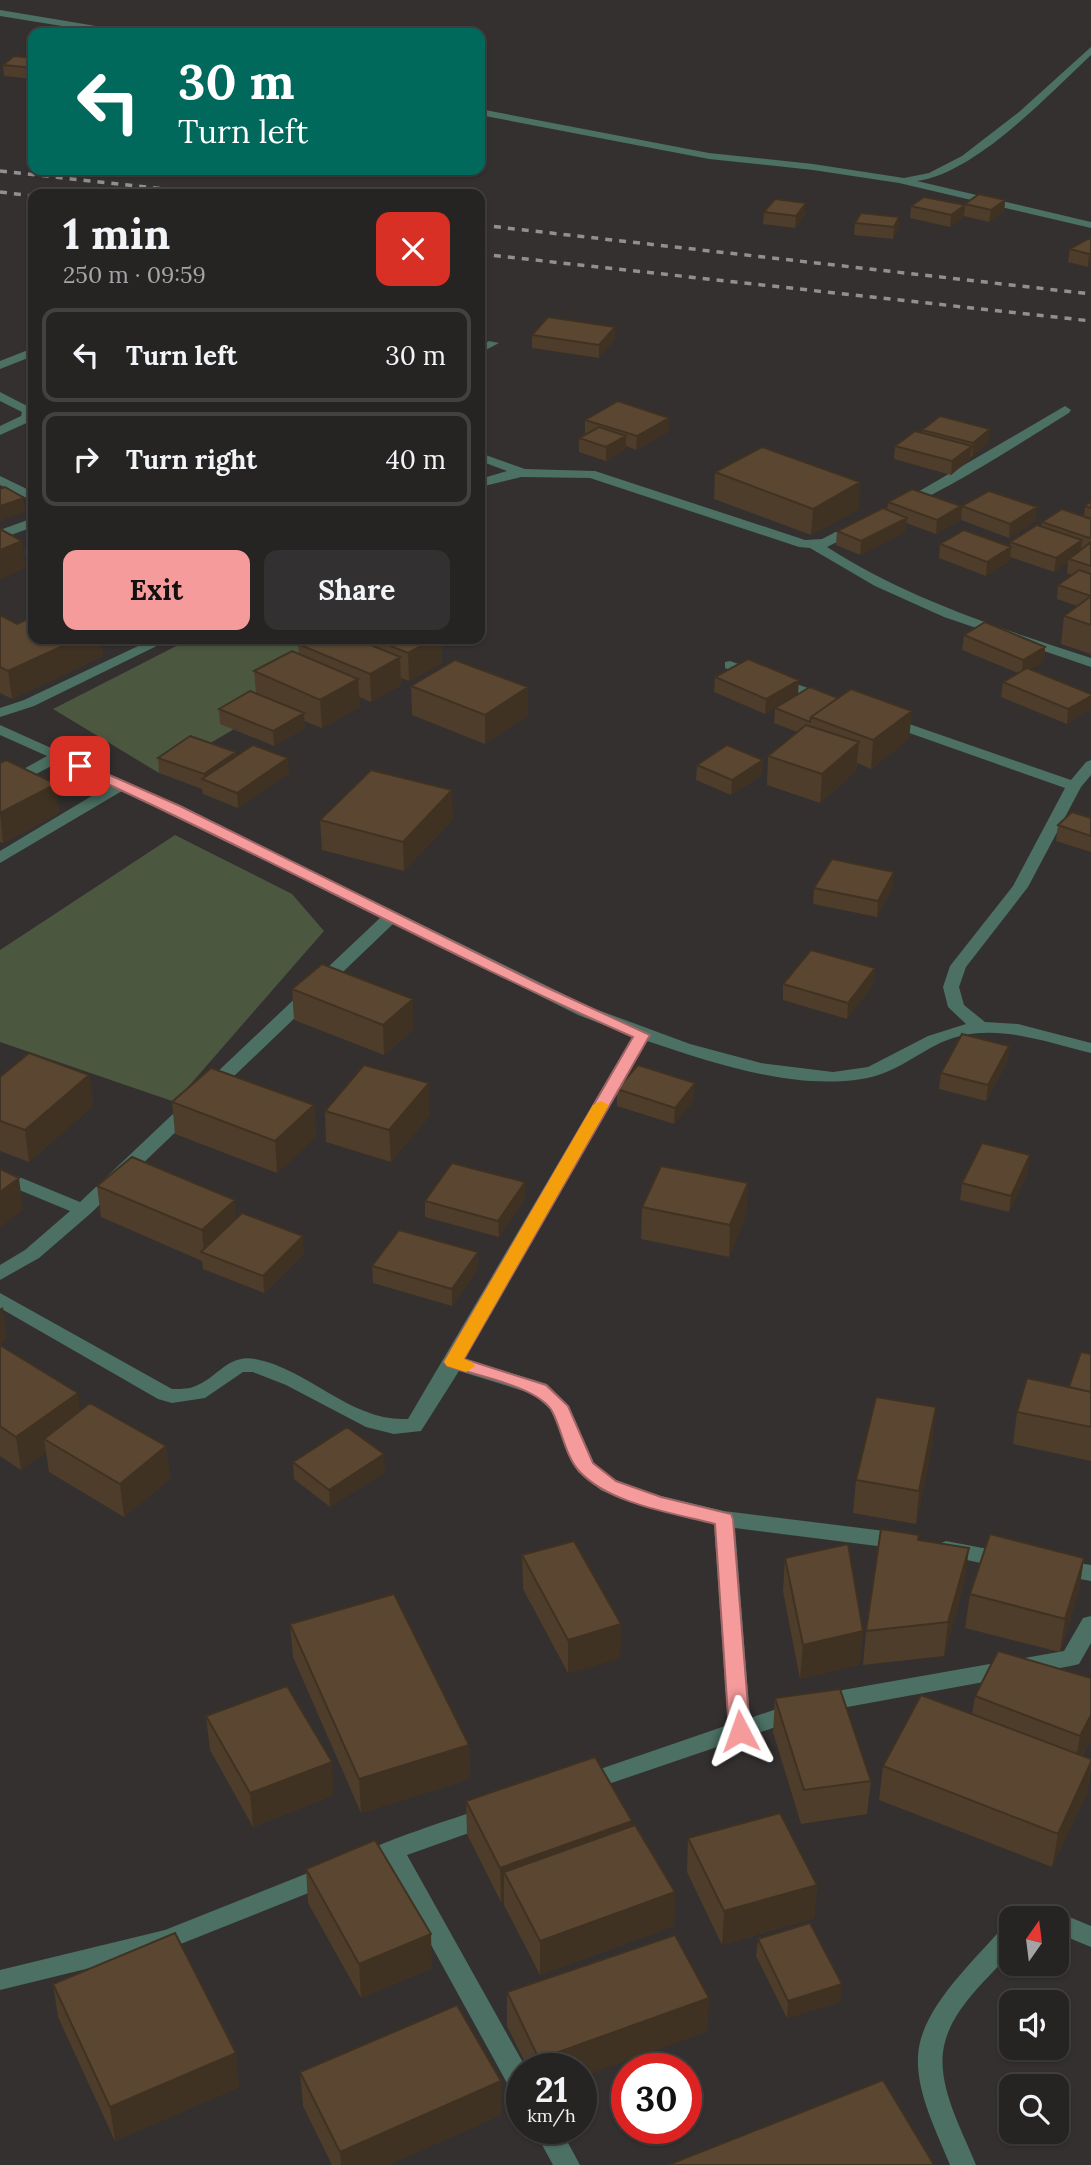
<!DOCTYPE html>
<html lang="en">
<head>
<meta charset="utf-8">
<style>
	body { margin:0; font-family:Lora,serif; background:#323030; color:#f1f3f6; height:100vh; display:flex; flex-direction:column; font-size:26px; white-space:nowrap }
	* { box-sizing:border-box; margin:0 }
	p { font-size:23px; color:#a4a4a6 }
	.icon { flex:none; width:38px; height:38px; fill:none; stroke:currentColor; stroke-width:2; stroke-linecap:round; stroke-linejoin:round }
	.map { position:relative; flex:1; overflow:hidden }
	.details { position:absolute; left:28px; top:189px; width:457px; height:455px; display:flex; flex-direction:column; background:#262423; border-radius:14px; box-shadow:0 2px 5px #0004,0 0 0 2px #424141 }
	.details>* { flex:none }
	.top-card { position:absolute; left:28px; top:28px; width:457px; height:147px; border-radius:14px; box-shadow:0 2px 5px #0004,0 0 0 2px #424141; background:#00695c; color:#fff; overflow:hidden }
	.needle { width:46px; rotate:14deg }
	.fabs { position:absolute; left:999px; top:1906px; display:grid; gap:14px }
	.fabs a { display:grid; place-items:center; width:70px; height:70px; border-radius:14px; background:#262423; box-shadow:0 2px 5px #0004,0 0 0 2px #424141; font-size:35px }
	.speed { position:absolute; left:506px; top:2053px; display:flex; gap:14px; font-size:35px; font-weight:700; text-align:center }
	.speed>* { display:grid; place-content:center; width:91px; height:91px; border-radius:50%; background:#262423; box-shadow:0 2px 5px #0004,0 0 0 2px #424141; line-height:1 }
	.speed small { font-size:18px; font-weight:400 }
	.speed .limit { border:10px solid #d22; background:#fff; color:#111 }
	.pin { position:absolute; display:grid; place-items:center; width:60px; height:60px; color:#fff; margin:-30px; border-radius:14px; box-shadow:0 4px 10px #0006 }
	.me { position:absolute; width:77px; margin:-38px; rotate:356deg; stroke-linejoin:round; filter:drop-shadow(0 0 5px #0008) }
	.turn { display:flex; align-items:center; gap:24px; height:147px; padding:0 35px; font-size:32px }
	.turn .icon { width:91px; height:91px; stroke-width:2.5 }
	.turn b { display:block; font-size:49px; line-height:60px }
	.round { display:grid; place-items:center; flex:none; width:74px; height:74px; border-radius:14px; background:#323030 }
	.head { display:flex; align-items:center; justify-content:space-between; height:119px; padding:0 35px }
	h1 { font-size:42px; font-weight:800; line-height:52px }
	.action { display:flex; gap:14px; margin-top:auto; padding:14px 35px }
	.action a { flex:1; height:80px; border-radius:14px; background:#f59b9c; color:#111; font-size:28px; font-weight:800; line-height:80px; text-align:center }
	.action a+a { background:#323030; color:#f1f3f6 }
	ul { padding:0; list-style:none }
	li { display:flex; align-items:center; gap:21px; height:94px; margin:0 14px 10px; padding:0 21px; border:4px solid #424141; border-radius:14px }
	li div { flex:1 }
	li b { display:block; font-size:26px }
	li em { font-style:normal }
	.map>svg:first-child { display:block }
	.green { fill:#4c5740 }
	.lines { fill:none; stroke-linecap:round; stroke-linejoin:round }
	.minor { fill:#4c7063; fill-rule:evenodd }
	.rail { stroke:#92908f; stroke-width:3.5; stroke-dasharray:7 7; stroke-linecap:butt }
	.wall { fill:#4e3d2a }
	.shaded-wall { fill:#403222 }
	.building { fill:#5b4731; stroke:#403222; stroke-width:2 }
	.route { fill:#f59b9c; stroke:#9f6565; stroke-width:2 }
	.slow { fill:#f59e0b }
</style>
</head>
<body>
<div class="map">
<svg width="1091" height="2165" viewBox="0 0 1091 2165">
	<rect width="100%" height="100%" fill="#33302f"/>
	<path class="green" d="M190 639H388L159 773 53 709Z
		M175 835 292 894 324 931 175 1102 0 1042V950Z"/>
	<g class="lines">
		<path class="minor" d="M0 10 120 30 125 33H105L0 16Z
			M1091 47V55C1048 95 976 173 917 181L1091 222V228L899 183 813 170 709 159 480 115V109L709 153 813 164 904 178 929 173 962 156 1019 112Z
			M489 341 499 343 480 353V346Z
			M33 348V356L0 369V361Z
			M0 392 33 409 31 421 0 435V426L21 416 22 412 0 401Z
			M1065 406 1071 410 1069 413C1044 428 920 509 900 506L899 503Z
			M480 453 525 469 595 471 805 540 822 539 853 523H863V529L827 547C908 599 999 628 1091 658V667L944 617 875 586 810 548 799 547 590 478 521 477 480 487V479L507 471 480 461Z
			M0 476 33 492V501L0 485Z
			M33 518V527L0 539V530Z
			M153 639H171L34 706 0 717V708L24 700Z
			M730 661 828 695 830 698 828 701H818L725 668V662Z
			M889 717 1071 780 1086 762 1091 760V775L1081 787 1028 887 966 967 959 987 964 1005 985 1022 1018 1024 1091 1043V1053C1041 1041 990 1020 940 1043 914 1056 891 1075 862 1079 791 1090 714 1063 647 1041L465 1359 547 1384 569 1406 593 1463 616 1481 661 1496 724 1511 901 1533 908 1536 912 1541 908 1546 901 1549 735 1528 750 1718 794 1703 802 1706 805 1712 802 1718 585 1792 577 1789 574 1783 577 1777 728 1725 714 1524 658 1510 602 1491 578 1472 551 1410 533 1394 459 1371 421 1431 394 1434 366 1427 286 1385 253 1372H243L205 1398 172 1403 158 1399 0 1308V1293L172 1389C178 1389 187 1389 193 1387 216 1380 227 1354 255 1359 309 1369 351 1422 408 1419L633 1036 578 1015 394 923 90 1214 39 1258 0 1280V1265L25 1250 70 1211 0 1182V1169L80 1202 381 917 122 791 0 863V851L110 785 59 762 0 793V782L47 756 0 735V725L180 806 590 1007 690 1044 761 1063 833 1072 868 1067 928 1036 966 1024 948 1007 943 987 950 966 1013 886 1065 788 884 724 882 721 884 718Z
			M946 1541 1004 1552 1012 1555 1015 1560 1012 1565 1004 1568 939 1554 935 1549 939 1544Z
			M1060 1560 1091 1565V1581L1052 1574 1049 1568 1052 1562Z
			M1091 1616V1643L1079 1664 1071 1666 820 1712 812 1709 809 1703 812 1697 820 1694 1064 1651 1083 1618Z
			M489 1807 497 1809 501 1816 497 1823 407 1855 526 2068H522V2097L513 2094 386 1863 361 1872 353 1869 349 1862C356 1849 466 1814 489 1807Z
			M328 1865 336 1868 340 1875 336 1882 168 1949 0 1990V1970L165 1930Z
			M1027 1908H1048L1091 1926V1947L1057 1933V1918H1015L1018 1911Z
			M1012 1924V1952C989 1977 954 2007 945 2042 934 2082 962 2129 976 2165H950C937 2132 916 2093 918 2056 920 2009 974 1961 1003 1927Z
			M533 2128H560L580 2165H553Z"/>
		<path class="rail" d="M0 171 209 194
			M0 192 33 196
			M480 225 1091 294
			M480 254 1091 321"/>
	</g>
	<path class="wall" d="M33 58V79L4 76 3 65Z
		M33 102V120L27 119 26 108Z
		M1005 200 1004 212 989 222 964 216V217L950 227 910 218 911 206 965 205V204Z
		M764 212 805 215 795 228 763 224Z
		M899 217 898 229 893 239 854 235 855 223Z
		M1091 239 1088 267 1068 262 1070 249Z
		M615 327V339L599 358 532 348V335Z
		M669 418V431L636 450 626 446V449L606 461 579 452V438L587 434 585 433V420Z
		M922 430 989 442 972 457 971 456 970 459 951 475 894 459 895 446 922 432Z
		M33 457V487L30 486 27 459Z
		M715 472 859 509 811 535 714 499Z
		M1091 501V654L1061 644 1064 616 1077 606 1057 599 1058 585 1072 575 1067 573 1068 562 1054 572 1010 557V561L986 576 939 558 940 544 1010 547V542L1041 527 1042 522 1084 517 1085 506Z
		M888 502 961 506 960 520 936 534 906 523V532L860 555 836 545 837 531 887 510Z
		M962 506 1036 521 1009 538 961 520Z
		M33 546V566L27 564 25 550Z
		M0 615 33 639H101L103 656 12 699 0 693Z
		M964 635 1045 647 1044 661 1030 669 1091 709 1067 724 1001 697 1003 682 1018 673 962 650Z
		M309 639H441L442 663 409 681 401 678V685L371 702 359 697 360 707 322 728 304 721 305 728 274 746 220 724 219 709 256 693 254 671 299 654 298 644Z
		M715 677 798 694 909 739 871 769 857 763 856 771 820 803 767 785 768 756 797 732 774 723 775 708 765 714 714 692Z
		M411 686 528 687V715L485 744 412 715Z
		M236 752V756L289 773 238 808 203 794 202 789 159 773 158 758Z
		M763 760 762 775 731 795 696 780 697 765Z
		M0 763 56 784 59 813 3 843 0 842Z
		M1091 818V852L1056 841 1058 825Z
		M453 819 404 871 322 850 320 820Z
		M893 887 877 917 813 904 814 888Z
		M875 968 873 984 847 1019 783 1000V984Z
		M292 989 414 1029 384 1055 294 1020Z
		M1009 1046 1007 1062 986 1101 939 1089 941 1073Z
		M89 1075 93 1106 29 1162 0 1151V1077Z
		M617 1089 694 1100 674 1124 617 1106Z
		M172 1102 314 1105 316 1137 277 1173 175 1134Z
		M325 1111 430 1115 391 1162 326 1142Z
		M1028 1172 1009 1212 960 1200 962 1183Z
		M748 1183 746 1215 729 1257 641 1239 642 1207Z
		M97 1186 236 1219 304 1253 264 1293 203 1269 202 1261 101 1217Z
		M525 1199 499 1237 425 1217V1201Z
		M372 1266 478 1269 452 1306 373 1283Z
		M0 1345 80 1410 166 1446 170 1479 124 1517 49 1472 46 1452 21 1470 0 1456Z
		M1091 1354V1461L1013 1444 1017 1412 1069 1387Z
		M933 1440 916 1524 853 1513 856 1480Z
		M293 1462 385 1472 330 1507 294 1479Z
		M918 1540 965 1581 944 1656 863 1665 866 1631Z
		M522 1555 621 1624 620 1658 568 1673 523 1589Z
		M785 1558 863 1631 860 1664 800 1679 783 1591Z
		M1084 1558 1079 1591 1060 1652 965 1628 970 1594Z
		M290 1624 469 1745 470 1779 361 1813 293 1657Z
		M1091 1678V1738L1082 1756 1091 1759V1767L1087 1793 1052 1867 879 1800 883 1766 972 1715 975 1696Z
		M775 1698 871 1781 867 1814 801 1824 773 1732Z
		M206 1716 334 1795 253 1827 210 1750Z
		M466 1801 632 1826 675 1892 674 1926 540 1975 504 1905V1901L501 1902 467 1834Z
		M688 1838 817 1885 814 1918 722 1945 687 1872Z
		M306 1869 432 1968 361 1998 308 1903Z
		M758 1939 840 2002 787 2018 756 1956Z
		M53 1984 236 2053 239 2087 115 2141 58 2017Z
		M507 1992 709 1998 707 2032 581 2068H528L507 2026Z
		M300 2072 501 2115 388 2165H332L303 2106Z"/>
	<path class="shaded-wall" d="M1005 200 1004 212 989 222 991 210Z
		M806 203 805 215 795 228 796 216Z
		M965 205 964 217 950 227 951 215Z
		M899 217 898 229 893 239 894 227Z
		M1091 253V265L1088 267 1089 254Z
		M615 327V339L599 358V345Z
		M669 418V431L636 450 637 436Z
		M990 429 989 442 972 457 973 443Z
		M626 436V449L606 461V447Z
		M972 446 970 459 951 475 952 461Z
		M860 482 859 509 811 535 813 509Z
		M24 498 25 512 0 521V506Z
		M961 506 960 520 936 534 937 520Z
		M1037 507 1036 521 1009 538 1010 524Z
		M907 518 906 532 860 555 861 541Z
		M1082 540 1080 555 1069 559 1068 562 1054 572 1056 558Z
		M22 541 26 568 0 579V550Z
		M1011 547 1010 561 986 576 987 562Z
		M78 639H101L103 656 12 699 8 671Z
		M434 639H441L442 663 409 681 408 653Z
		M1045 647 1044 661 1022 674 1023 660Z
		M400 657 401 685 371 702 370 674Z
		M358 679 360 707 322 728 320 700Z
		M799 680 798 695 765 714 766 699Z
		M528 687V715L485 744V715Z
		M1091 696V709L1067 724 1068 709Z
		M912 711 909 739 871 769 873 740Z
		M304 713 305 728 274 746 273 731Z
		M859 742 856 771 820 803 822 774Z
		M236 752 237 767 204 780V774Z
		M288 758 289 773 238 808 237 793Z
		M763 760 762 775 731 795 732 780Z
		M56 784 59 813 3 843 0 813Z
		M452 790 453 819 404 871 403 842Z
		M894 872 893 887 877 917 878 901Z
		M875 968 873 984 847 1019 848 1003Z
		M413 999 414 1029 384 1055 383 1025Z
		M1009 1046 1007 1062 986 1101 988 1085Z
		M89 1075 93 1106 29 1162 25 1130Z
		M429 1083 430 1115 391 1162 389 1130Z
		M695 1083 694 1100 674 1124 675 1108Z
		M314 1105 316 1137 277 1173 275 1141Z
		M1030 1155 1028 1172 1009 1212 1011 1196Z
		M19 1178 23 1210 0 1228V1192Z
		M525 1182V1199L499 1237 498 1221Z
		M748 1183 746 1215 729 1257 730 1225Z
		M235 1200 237 1232 204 1253 202 1230Z
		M303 1236 304 1253 264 1293 263 1276Z
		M478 1252V1269L452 1306V1289Z
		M3 1307 7 1339 0 1344V1309Z
		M78 1393 82 1426 44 1439 46 1452 21 1470 16 1437Z
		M936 1407 933 1440 916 1524 919 1491Z
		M166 1446 170 1479 124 1517 120 1484Z
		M384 1454 385 1472 330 1507 329 1490Z
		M969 1548 965 1581 944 1656 948 1622Z
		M1084 1558 1079 1591 1060 1652 1065 1619Z
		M621 1624 620 1658 568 1673V1640Z
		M863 1631 860 1664 800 1679 803 1645Z
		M1091 1715V1738L1074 1769 1080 1736Z
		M469 1745 470 1779 361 1813 359 1779Z
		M332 1762 334 1795 253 1827 250 1793Z
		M1091 1762 1087 1793 1052 1867 1058 1834Z
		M632 1821 631 1855 504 1872V1901L501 1902 500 1868Z
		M817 1885 814 1918 722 1945 724 1911Z
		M675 1892 674 1926 540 1975V1941Z
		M431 1934 432 1968 361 1998 359 1964Z
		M842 1984 840 2002 787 2018 788 2001Z
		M709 1998 707 2032 581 2077V2068H539V2059Z
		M236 2053 239 2087 115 2141 110 2107Z
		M501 2081V2115L388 2165H341L340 2152Z"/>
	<path class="building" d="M14 56 33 58V68L3 65Z
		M33 102V108H26Z
		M979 194 1005 200 991 210 965 204Z
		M924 197 965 205 951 215 911 206Z
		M775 199 806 203 796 216 764 212Z
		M861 213 899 217 894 227 855 223Z
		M1088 239H1091V253L1089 254 1070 249Z
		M548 317 615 327 599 345 532 335Z
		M618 401 669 418 637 436 585 420Z
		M940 416 990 429 973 443 922 430Z
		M599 427 626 436 606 447 579 438Z
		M915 431 972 446 952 461 895 446Z
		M762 447 860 482 813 509 715 472Z
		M33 457V462L27 459Z
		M5 487 24 498 0 506V489Z
		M912 489 961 506 937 520 888 502Z
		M989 491 1037 507 1010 524 962 506Z
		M1091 501V508L1085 506Z
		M883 508 907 518 861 541 837 531Z
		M1062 509 1091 519V537L1089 538 1042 522Z
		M1037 525 1082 540 1056 558 1010 542Z
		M0 529 22 541 0 550Z
		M964 530 1011 547 987 562 940 544Z
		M1091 542V566L1069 559Z
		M33 546V553L25 550Z
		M1079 570 1091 574V596L1058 585Z
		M1091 596V625L1064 616Z
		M0 615 17 624 33 617V639H78L8 671 0 667Z
		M985 622 1045 647 1023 660 964 635Z
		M309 639H356L400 657 370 674 298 644Z
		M373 639H434L408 653Z
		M292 651 358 679 320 700 254 671Z
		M748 659 799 680 766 699 715 677Z
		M455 660 528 687 485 715 411 686Z
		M1027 668 1091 694V696L1068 709 1003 682Z
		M810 687 838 698 811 717 810 722 775 708Z
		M851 689 912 711 873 740 811 717Z
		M250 691 304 713 273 731 219 709Z
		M806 725 859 742 822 774 768 756Z
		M190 736 236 752 204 774 158 758Z
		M253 745 288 758 237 793 202 779Z
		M727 745 763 760 732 780 697 765Z
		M6 760 56 784 0 813V763Z
		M371 770 452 790 403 842 320 820Z
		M1072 812 1091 818V836L1058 825Z
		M832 859 894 872 878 901 814 888Z
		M811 950 875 968 848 1003 783 984Z
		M322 964 413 999 383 1025 292 989Z
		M962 1034 1009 1046 988 1085 941 1073Z
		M29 1053 89 1075 25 1130 0 1121V1077Z
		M364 1065 429 1083 389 1130 325 1111Z
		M638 1065 695 1083 675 1108 617 1089Z
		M211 1068 314 1105 275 1141 172 1102Z
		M982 1143 1030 1155 1011 1196 962 1183Z
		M132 1157 235 1200 202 1230 97 1186Z
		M452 1163 525 1182 498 1221 425 1201Z
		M661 1166 748 1183 730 1225 642 1207Z
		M0 1169 19 1178 0 1192Z
		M242 1213 303 1236 263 1276 201 1252Z
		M399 1230 478 1252 452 1289 372 1266Z
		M0 1345 78 1393 16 1437 0 1426Z
		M1081 1352 1091 1354V1392L1069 1387Z
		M1027 1378 1091 1392V1427L1017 1412Z
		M876 1397 936 1407 919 1491 856 1480Z
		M90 1403 166 1446 120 1484 44 1439Z
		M347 1427 384 1454 329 1490 293 1462Z
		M881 1529 919 1535 918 1540 969 1548 948 1622 866 1631Z
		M990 1534 1084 1558 1065 1619 970 1594Z
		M574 1541 621 1624 568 1640 522 1555Z
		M848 1544 863 1631 803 1645 785 1558Z
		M394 1594 469 1745 359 1779 290 1624Z
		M998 1651 1091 1678V1715L1080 1736 975 1696Z
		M287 1686 332 1762 250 1793 206 1716Z
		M840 1689 871 1781 804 1790 775 1698Z
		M921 1695 1091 1759V1762L1058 1834 883 1766Z
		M595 1757 632 1821 500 1868 466 1801Z
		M780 1813 817 1885 724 1911 688 1838Z
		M635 1825 675 1892 540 1941 504 1872Z
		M375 1840 431 1934 359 1964 306 1869Z
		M810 1923 842 1984 788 2001 758 1939Z
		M175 1933 236 2053 110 2107 53 1984Z
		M675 1935 709 1998 539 2059 507 1992Z
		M457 2005 501 2081 340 2152 300 2072Z
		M883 2080 934 2165H668Z"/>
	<path class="route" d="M80 762 180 806 539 984 650 1035 464 1359 546 1385 568 1406 593 1463 616 1481 661 1497 731 1514 733 1519 750 1731 747 1736 740 1739 732 1736 729 1731 715 1524C673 1513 610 1504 580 1472 566 1458 562 1431 553 1413 541 1387 474 1375 447 1366L444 1362 633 1037C444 954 263 854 75 769V763Z"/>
	<path class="slow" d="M601 1101 609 1105 464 1359 472 1362 475 1366 466 1372 447 1366 444 1362 593 1105Z"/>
</svg>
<div class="fabs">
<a><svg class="needle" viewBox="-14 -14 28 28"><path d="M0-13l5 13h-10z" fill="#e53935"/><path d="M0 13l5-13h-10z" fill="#a4a4a6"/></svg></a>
<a><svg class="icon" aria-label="sound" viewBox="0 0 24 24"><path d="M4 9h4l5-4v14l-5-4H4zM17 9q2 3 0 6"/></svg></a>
<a><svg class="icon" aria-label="search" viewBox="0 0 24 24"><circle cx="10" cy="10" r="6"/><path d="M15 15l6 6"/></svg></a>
</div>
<div class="speed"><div>21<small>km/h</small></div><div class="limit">30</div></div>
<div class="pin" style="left:80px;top:766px;background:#d93025"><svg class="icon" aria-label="arrive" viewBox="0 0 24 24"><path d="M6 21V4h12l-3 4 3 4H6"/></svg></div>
<svg class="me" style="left:740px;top:1731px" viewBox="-20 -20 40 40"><path d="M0-17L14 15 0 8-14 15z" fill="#f59b9c" stroke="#fff" stroke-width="4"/></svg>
<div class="top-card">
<div class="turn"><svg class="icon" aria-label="left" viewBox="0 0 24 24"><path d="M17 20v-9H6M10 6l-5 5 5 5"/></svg><div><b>30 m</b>Turn left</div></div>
</div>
<section class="details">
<div class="head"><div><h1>1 min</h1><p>250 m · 09:59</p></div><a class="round" style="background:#d93025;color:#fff"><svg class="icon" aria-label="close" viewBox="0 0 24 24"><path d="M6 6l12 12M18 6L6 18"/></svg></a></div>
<ul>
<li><svg class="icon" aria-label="left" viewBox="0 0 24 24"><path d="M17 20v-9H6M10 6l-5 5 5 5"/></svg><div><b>Turn left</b></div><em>30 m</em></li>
<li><svg class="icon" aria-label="right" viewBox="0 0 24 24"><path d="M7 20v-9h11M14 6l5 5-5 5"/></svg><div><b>Turn right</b></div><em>40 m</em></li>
</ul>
<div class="action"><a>Exit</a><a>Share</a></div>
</section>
</div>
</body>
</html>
